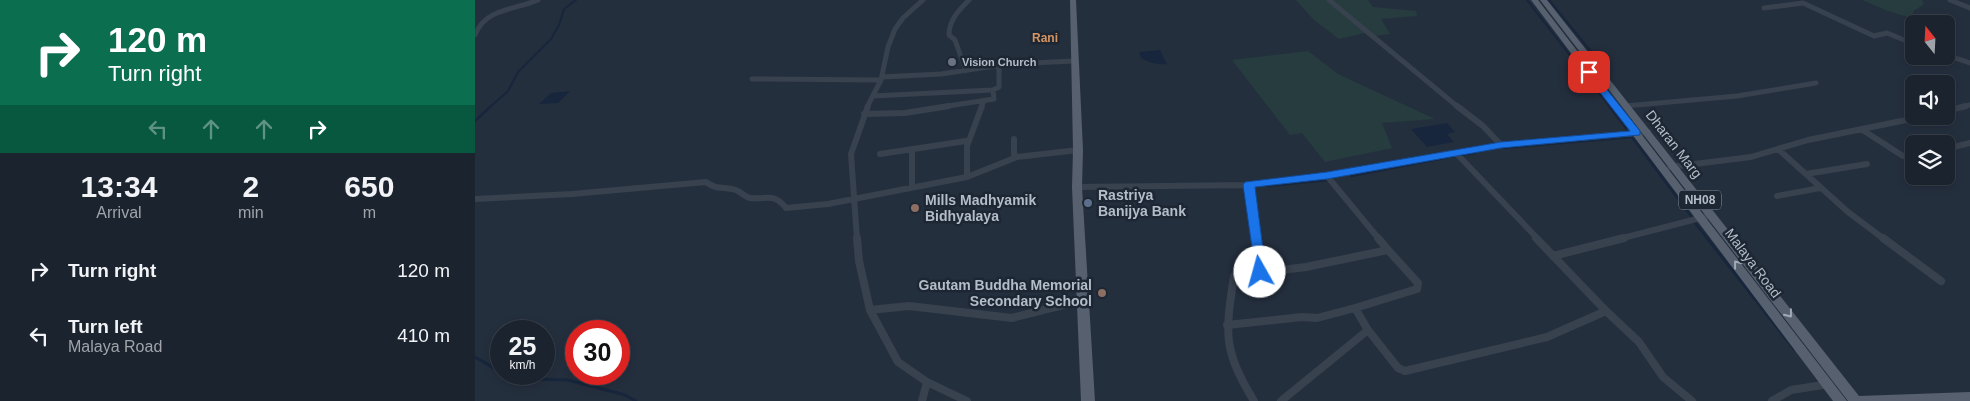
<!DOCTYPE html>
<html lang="en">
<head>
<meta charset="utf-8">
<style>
	body { margin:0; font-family:Arial,sans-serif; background:#242b36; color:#f1f3f6; height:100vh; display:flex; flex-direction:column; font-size:19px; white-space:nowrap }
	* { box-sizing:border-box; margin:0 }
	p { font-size:16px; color:#a0a4aa }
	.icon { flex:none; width:28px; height:28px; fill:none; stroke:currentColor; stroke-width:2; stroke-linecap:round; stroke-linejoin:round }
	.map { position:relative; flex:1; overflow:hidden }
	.side { display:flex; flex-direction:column; background:#1b232e; width:475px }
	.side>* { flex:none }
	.banner { background:#0b6e4f; color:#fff; overflow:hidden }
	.needle { width:32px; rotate:342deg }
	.tools { position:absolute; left:1430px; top:15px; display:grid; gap:10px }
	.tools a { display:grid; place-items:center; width:50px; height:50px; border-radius:8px; background:#1b232e; box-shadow:0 2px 8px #0003,0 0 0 1px #39404a; font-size:25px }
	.speed { position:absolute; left:15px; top:320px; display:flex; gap:10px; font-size:25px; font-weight:700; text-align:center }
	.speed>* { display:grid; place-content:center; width:65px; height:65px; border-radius:50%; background:#1b232e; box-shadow:0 2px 8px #0003,0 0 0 1px #39404a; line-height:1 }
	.speed small { font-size:12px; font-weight:400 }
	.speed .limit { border:8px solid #d22; background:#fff; color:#111 }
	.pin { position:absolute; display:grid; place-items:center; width:42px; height:42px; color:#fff; margin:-21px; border-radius:10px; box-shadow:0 2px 8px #0006 }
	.me { position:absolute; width:55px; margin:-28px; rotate:353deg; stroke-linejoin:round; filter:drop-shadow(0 0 4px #0008) }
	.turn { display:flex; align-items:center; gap:18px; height:105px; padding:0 25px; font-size:22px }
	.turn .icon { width:65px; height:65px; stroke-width:2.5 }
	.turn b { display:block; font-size:35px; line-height:42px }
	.lanes { display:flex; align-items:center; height:48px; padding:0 25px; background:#0003; justify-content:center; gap:25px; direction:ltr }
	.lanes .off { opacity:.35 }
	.eta { display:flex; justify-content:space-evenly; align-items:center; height:85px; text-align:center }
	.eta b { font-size:30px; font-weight:700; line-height:35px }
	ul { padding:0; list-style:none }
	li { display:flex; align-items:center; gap:15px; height:65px; padding:0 25px }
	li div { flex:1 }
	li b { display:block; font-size:19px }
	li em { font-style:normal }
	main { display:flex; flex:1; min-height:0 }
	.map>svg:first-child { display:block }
	.green { fill:#263c3f }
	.water { fill:#17263c }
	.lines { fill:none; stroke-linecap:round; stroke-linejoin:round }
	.stream-far2 { stroke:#17263c; stroke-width:2 }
	.stream-far1 { stroke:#17263c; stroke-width:2.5 }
	.stream { stroke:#17263c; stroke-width:3 }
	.minor-far2 { stroke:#38414e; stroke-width:5 }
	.minor-far1 { stroke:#38414e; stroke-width:6 }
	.minor { stroke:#38414e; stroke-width:8 }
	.primary { fill:#56606e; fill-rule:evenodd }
	.oneway { stroke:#a1aab7 }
	.route { fill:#1a73e8; stroke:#114b97 }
	.worship-dot { fill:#6b7280; stroke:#1d2633; stroke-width:2 }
	.service-dot { fill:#5c6f8a; stroke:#1d2633; stroke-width:2 }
	.education-dot { fill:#8d6e63; stroke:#1d2633; stroke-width:2 }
	.labels { text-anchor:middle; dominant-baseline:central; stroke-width:5; stroke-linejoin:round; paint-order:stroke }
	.far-poi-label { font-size:11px; font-weight:bold; fill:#b4bcc9; stroke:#1d2633; text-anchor:start }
	.far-neighbourhood-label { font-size:12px; font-weight:bold; fill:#d59563; stroke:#1d2633 }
	.shield { fill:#1d2633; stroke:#878f9c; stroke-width:1 }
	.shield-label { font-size:12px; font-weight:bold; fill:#b4bcc9 }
	.street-label { font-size:14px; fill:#b4bcc9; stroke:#1d2633 }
	.poi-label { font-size:14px; font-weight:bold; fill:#b4bcc9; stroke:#1d2633; text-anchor:start }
</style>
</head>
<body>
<main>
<section class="side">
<div class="banner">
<div class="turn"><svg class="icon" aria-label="right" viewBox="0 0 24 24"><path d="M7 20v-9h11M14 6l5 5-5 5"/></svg><div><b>120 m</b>Turn right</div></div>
<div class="lanes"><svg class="icon off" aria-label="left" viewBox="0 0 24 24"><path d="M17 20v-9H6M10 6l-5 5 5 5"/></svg><svg class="icon off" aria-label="ahead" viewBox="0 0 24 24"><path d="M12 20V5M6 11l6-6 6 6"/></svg><svg class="icon off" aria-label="ahead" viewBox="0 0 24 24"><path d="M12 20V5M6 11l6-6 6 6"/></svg><svg class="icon" aria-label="right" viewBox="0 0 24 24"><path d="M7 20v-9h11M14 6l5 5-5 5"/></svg></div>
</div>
<div class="eta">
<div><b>13:34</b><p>Arrival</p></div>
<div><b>2</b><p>min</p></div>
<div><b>650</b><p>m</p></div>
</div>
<ul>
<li><svg class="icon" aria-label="right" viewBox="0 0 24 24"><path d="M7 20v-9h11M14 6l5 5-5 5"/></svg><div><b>Turn right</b></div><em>120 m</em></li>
<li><svg class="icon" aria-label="left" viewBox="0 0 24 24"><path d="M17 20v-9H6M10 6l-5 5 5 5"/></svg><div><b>Turn left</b><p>Malaya Road</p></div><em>410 m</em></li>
</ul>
</section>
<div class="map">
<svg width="1495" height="401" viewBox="0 0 1495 401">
	<rect width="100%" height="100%" fill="#242f3e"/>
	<path class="green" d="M821 0H893L898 7 941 11 942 16 906 19 915 34 899 36 894 32 864 39 839 20Z
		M1387 0H1447L1449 4 1439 11 1436 18 1413 11Z
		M833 51 863 74 960 119 907 123 917 148 850 162 827 133 815 135 757 60Z"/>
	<path class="water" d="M685 50 692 64C682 65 675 63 666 58L664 52Z
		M95 91 83 103 64 104 76 93Z
		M972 123 980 132 972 134 979 142 952 147 936 129Z"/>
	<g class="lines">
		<path class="stream-far2" d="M1052 0 1135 107
			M1074 0 1122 59
			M15 107 33 91 43 72 76 39 84 25 89 9 101 0"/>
		<path class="stream-far1" d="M1134 106 1154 132
			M0 121 16 106
			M1029 148 1157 137 1216 216
			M988 155 999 153
			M876 176 980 156
			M793 186 853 180
			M1220 223 1233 239"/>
		<path class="stream" d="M1232 238 1319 349
			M0 357 26 372
			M31 374 56 379 93 380 150 395 161 401"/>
		<path class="minor-far2" d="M854 0 983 107
			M1475 0 1495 8
			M1289 8 1328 3 1399 36 1412 33 1439 44
			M0 35C10 8 40 10 63 0
			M1471 55 1495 63
			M491 71 480 40 474 35C474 20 484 10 494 0
			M407 77 466 74 533 64 599 61
			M277 79 406 80
			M398 96 518 90 524 87V66
			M1150 106 1262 96 1341 83
			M392 107 406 80 413 47 420 29 428 18 448 0
			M466 107 519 99 518 90
			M506 107 509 101
			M1486 107 1495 105"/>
		<path class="minor-far1" d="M982 106 1008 126 1026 145
			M1471 111 1491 106
			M389 114 430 113 474 106
			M1386 129 1428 156 1439 154
			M539 139V154L542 157
			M1303 149 1373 212 1409 239
			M1471 149 1495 143
			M437 150V187
			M981 153 1063 239
			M405 154 491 141
			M1195 167 1276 157 1333 140 1451 116
			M1331 174 1392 164
			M852 176 904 239
			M492 177V146L507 106
			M774 185 781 239
			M602 187 774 185 852 176 1026 145 1173 132
			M1302 196 1345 188
			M0 199 97 194 231 182C243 191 249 186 261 190 266 192 270 197 275 198 291 200 299 192 311 208L353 204 492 177 542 157 603 150
			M382 239 376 154 393 106
			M1144 239 1237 215"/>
		<path class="minor" d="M382 238 384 261 395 310 423 362 452 382 492 401
			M781 238 785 272
			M903 238 913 250
			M1061 238 1131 311
			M1408 238 1466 281
			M1078 256 1149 238
			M395 310 434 306 537 318 608 300
			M752 325 827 317 842 318 880 308
			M893 330 923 368 930 371 1072 337 1131 311 1164 342 1188 377 1217 401
			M447 401 452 382
			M779 401C748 350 750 334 759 276L831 267 913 250 943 283 942 289 880 308 893 330 806 401
			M1297 401 1316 390 1354 384"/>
		<path class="primary" d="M595 0H601L608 150 607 187 620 401H606L597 187 598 150Z
			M1056 0H1063L1372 401H1358Z
			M1065 0H1072L1384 396 1495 392V401H1373Z"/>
	</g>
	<defs><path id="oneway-chevron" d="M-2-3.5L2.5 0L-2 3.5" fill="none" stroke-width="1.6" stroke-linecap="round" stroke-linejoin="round" transform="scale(1.25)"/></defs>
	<g class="oneway">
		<use href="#oneway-chevron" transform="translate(1262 264) rotate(-128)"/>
		<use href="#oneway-chevron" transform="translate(1314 314) rotate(52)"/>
	</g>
	<path class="route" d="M1114 70 1117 71 1165 131V135L1026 148 852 179 780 187 791 272 785 277 781 275 768 185 770 182 852 172 1026 142 1155 131 1109 72Z"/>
	<circle class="worship-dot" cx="477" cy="62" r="5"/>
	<circle class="service-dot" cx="613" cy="203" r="5"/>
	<g class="education-dot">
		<circle cx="440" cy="208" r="5"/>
		<circle cx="627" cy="293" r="5"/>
	</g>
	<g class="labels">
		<g class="far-poi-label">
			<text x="487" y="62">Vision Church</text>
		</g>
		<g class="far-neighbourhood-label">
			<text x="570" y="38">Rani</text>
		</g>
		<rect class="shield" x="1204" y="190.5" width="42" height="19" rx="4"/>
		<g class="shield-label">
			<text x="1225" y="200">NH08</text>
		</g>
		<g class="street-label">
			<text transform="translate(1199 144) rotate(52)">Dharan Marg</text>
			<text transform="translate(1278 263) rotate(53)">Malaya Road</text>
		</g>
		<g class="poi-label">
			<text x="623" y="195">Rastriya<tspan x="623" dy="16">Banijya Bank</tspan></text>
			<text x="450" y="200">Mills Madhyamik<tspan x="450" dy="16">Bidhyalaya</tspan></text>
			<text x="617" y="285" text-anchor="end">Gautam Buddha Memorial<tspan x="617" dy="16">Secondary School</tspan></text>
		</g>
	</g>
</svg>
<div class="tools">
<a><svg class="needle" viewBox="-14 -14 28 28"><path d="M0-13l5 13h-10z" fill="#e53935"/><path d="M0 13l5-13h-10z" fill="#a0a4aa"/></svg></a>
<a><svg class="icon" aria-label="sound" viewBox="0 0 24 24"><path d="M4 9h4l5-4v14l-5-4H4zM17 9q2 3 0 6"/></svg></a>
<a><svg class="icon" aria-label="layers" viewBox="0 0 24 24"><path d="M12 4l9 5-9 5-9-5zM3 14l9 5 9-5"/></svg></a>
</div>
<div class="speed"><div>25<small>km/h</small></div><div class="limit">30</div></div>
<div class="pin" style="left:1114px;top:72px;background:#d93025"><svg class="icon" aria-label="arrive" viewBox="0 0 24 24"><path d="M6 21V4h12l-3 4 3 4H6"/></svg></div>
<svg class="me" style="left:785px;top:272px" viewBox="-20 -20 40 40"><circle r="19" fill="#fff"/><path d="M0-13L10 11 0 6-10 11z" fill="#1a73e8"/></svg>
</div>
</main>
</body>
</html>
